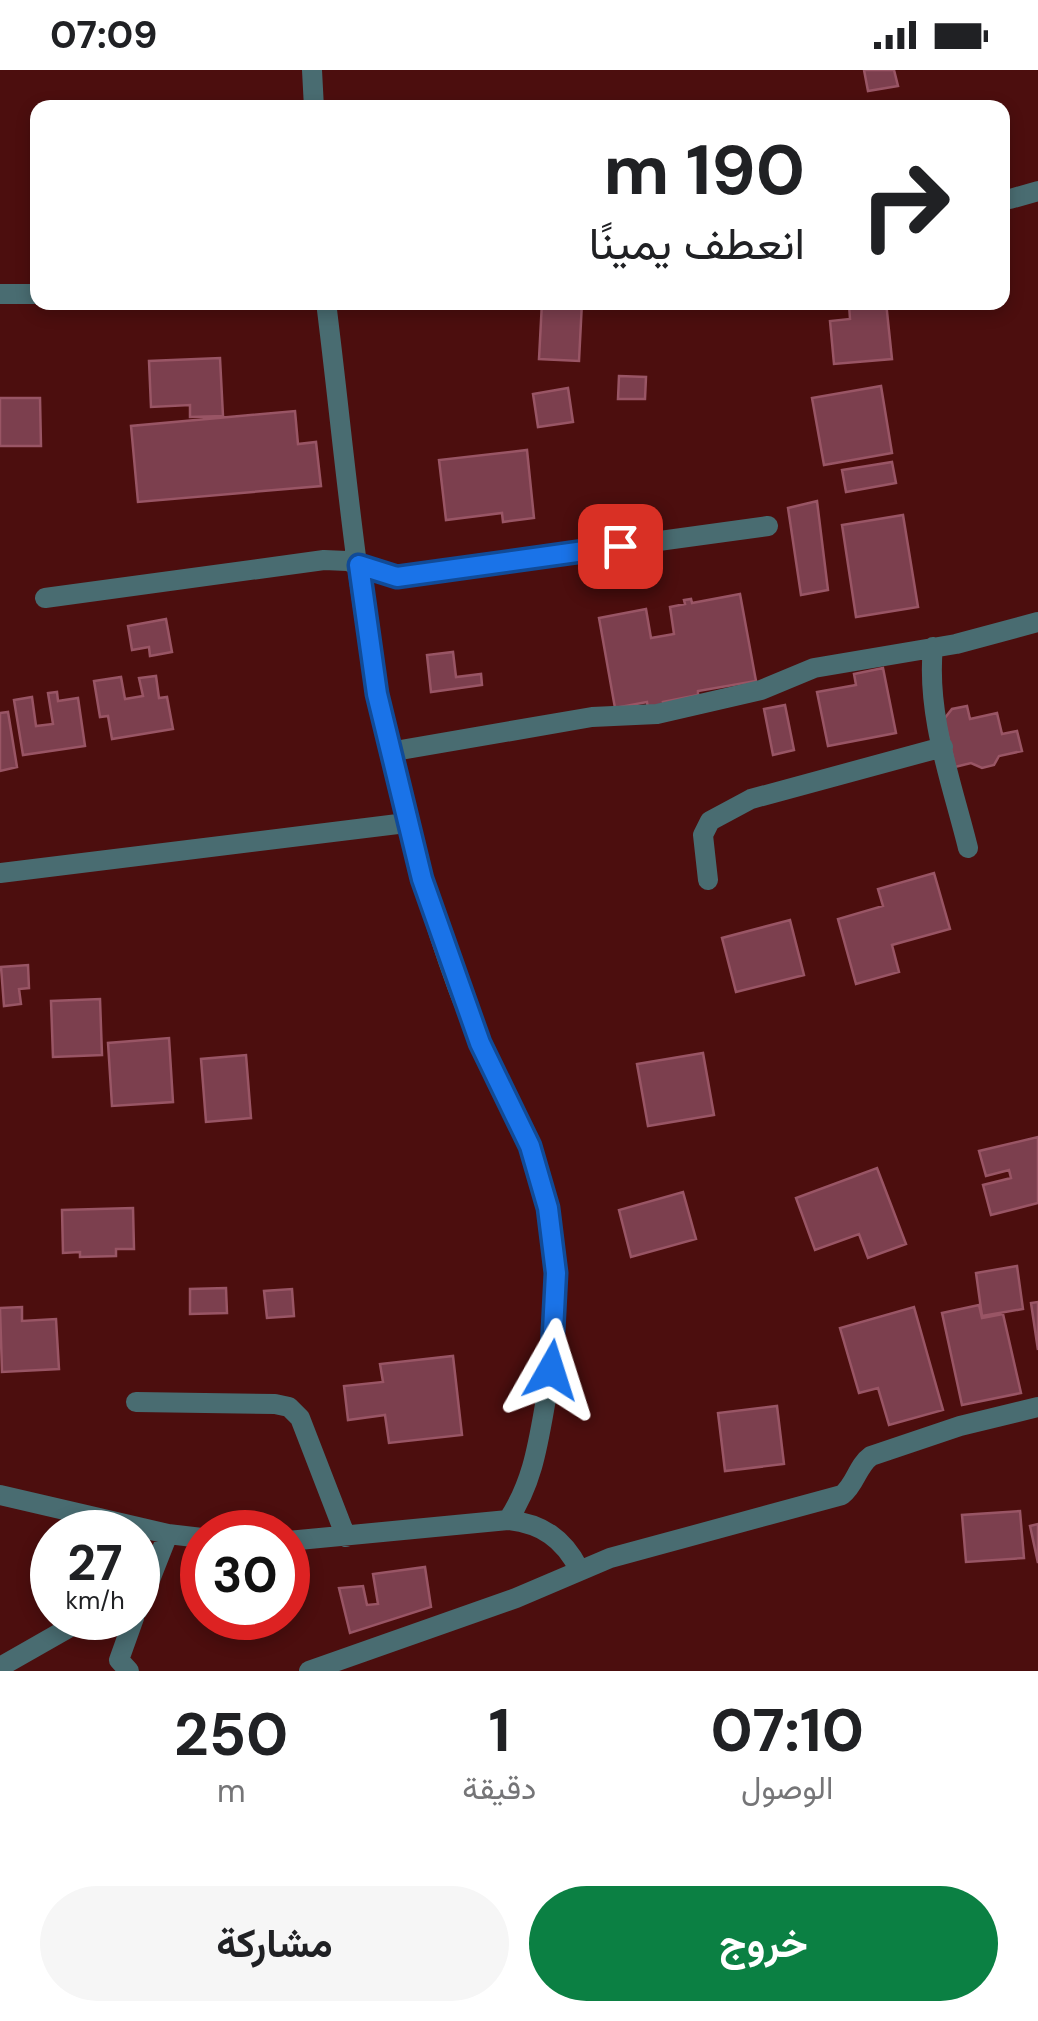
<!DOCTYPE html>
<html lang="ar">
<head>
<meta charset="utf-8">
<style>
	body { margin:0; font-family:"DM Sans",Vazirmatn,sans-serif; background:#f6f6f6; color:#202124; direction:rtl; height:100vh; display:flex; flex-direction:column; font-size:38px; white-space:nowrap }
	* { box-sizing:border-box; margin:0 }
	p { font-size:32px; color:#757577 }
	.icon { flex:none; width:55px; height:55px; fill:none; stroke:currentColor; stroke-width:2; stroke-linecap:round; stroke-linejoin:round }
	.map { position:relative; height:1601px; overflow:hidden; direction:ltr }
	.panel { display:flex; flex-direction:column; background:#fff; flex:1 }
	.panel>* { flex:none }
	.hud { position:absolute; left:30px; top:30px; width:980px; height:210px; border-radius:20px; box-shadow:0 5px 15px #0003; direction:rtl; background:#fff; color:#202124; overflow:hidden }
	.speed { position:absolute; left:30px; top:1440px; display:flex; gap:20px; font-size:50px; font-weight:700; text-align:center }
	.speed>* { display:grid; place-content:center; width:130px; height:130px; border-radius:50%; background:#fff; box-shadow:0 5px 15px #0003; line-height:1 }
	.speed small { font-size:25px; font-weight:400 }
	.speed .limit { border:15px solid #d22; background:#fff; color:#111 }
	.pin { position:absolute; display:grid; place-items:center; width:85px; height:85px; color:#fff; margin:-42px; border-radius:20px; box-shadow:0 5px 15px #0006 }
	.me { position:absolute; width:110px; margin:-55px; rotate:6deg; stroke-linejoin:round; filter:drop-shadow(0 0 8px #0008) }
	.turn { display:flex; align-items:center; gap:35px; height:210px; padding:0 40px; font-size:45px }
	.turn .icon { width:130px; height:130px; stroke-width:2.5 }
	.turn b { display:block; font-size:70px; line-height:85px }
	.eta { display:flex; justify-content:space-evenly; align-items:center; height:170px; text-align:center }
	.eta b { font-size:60px; font-weight:700; line-height:70px }
	.primary-button { display:flex; gap:20px; margin-top:auto; padding:20px 40px }
	.primary-button a { flex:1; height:115px; border-radius:60px; background:#0b8043; color:#fff; font-size:40px; font-weight:700; line-height:115px; text-align:center }
	.primary-button a+a { background:#f6f6f6; color:#202124 }
	.status { display:flex; justify-content:space-between; align-items:center; height:70px; padding:0 50px; background:#fff; direction:ltr }
	.status svg { height:28px; fill:currentColor }
	.map>svg:first-child { display:block }
	.building { fill:#7c3f4e; stroke:#995565; stroke-width:2.5 }
	.lines { fill:none; stroke-linecap:round; stroke-linejoin:round }
	.street { stroke:#496c71; stroke-width:20 }
	.route-casing { stroke:#114b97; stroke-width:25 }
	.route { stroke:#1a73e8; stroke-width:18 }
</style>
</head>
<body>
<div class="status"><b>07:09</b><svg viewBox="0 0 49 12"><path d="M0 12V9h3v3zM5 12V6h3v6zM10 12V3h3v9zM15 12V0h3v12zM26 1h20v11H26zM47 4h2v5h-2z"/></svg></div>
<div class="map">
<svg width="1038" height="1601" viewBox="0 0 1038 1601">
	<rect width="100%" height="100%" fill="#4c0e0e"/>
	<path class="building" d="M864 0H894L898 16 868 21Z
		M542 232H582L579 291 539 289Z
		M828 232H886L892 289 834 294 830 251 850 249 849 234 829 236Z
		M220 288 223 346 190 347V335L151 337 149 291Z
		M619 306 646 307 645 329H618Z
		M881 316 892 383 824 395 812 328Z
		M568 318 573 352 538 357 533 324Z
		M0 328H40L41 376H0Z
		M295 341 298 374 316 372 321 416 138 432 131 356Z
		M527 380 534 448 503 452 502 443 446 450 439 390Z
		M892 392 896 413 846 422 842 400Z
		M817 431 828 520 801 525 788 438Z
		M903 445 918 537 856 547 842 455Z
		M740 524 756 611 698 621V625L663 632 664 636 648 639 647 632 615 638 599 548 646 539 651 568 674 564 670 537 685 534 684 530 691 529 692 533Z
		M166 549 172 582 150 586 149 577 132 580 128 556Z
		M453 582 456 607 481 604 482 615 431 622 427 585Z
		M883 598 896 663 828 676 817 622 856 615 854 604Z
		M156 606 159 628 167 627 173 659 112 669 108 646 100 647 94 611 121 607 125 629 143 626 139 608Z
		M57 622 58 631 78 628 85 676 23 685 14 630 32 627 36 656 53 654 48 623Z
		M785 635 794 680 773 685 764 639Z
		M967 636 970 649 997 643 1002 664 1017 661 1022 681 999 686 994 695 982 698 971 693 955 697 944 649 952 639Z
		M8 642 17 697 0 701V643Z
		M934 803 950 859 892 875 899 902 856 914 838 849 883 836 878 819Z
		M790 850 804 905 736 922 722 868Z
		M28 895 29 918 19 919 21 934 4 936 1 897Z
		M100 929 102 985 53 987 51 931Z
		M169 968 173 1032 112 1036 108 973Z
		M703 983 714 1045 648 1056 637 994Z
		M246 985 251 1048 206 1052 201 989Z
		M1038 1067V1133L991 1145 983 1115 1011 1108 1009 1100 986 1106 979 1081Z
		M877 1098 906 1174 868 1188 859 1164 815 1180 796 1128Z
		M683 1122 696 1169 631 1187 619 1140Z
		M133 1138 134 1179H116V1186L80 1187V1182L63 1183 62 1140Z
		M1017 1196 1023 1239 982 1246 976 1203Z
		M226 1218 227 1243 190 1244V1219Z
		M292 1219 294 1246 267 1248 264 1221Z
		M1038 1232V1280L1031 1233Z
		M979 1235 982 1248 1003 1244 1021 1323 962 1335 942 1243Z
		M22 1237V1251L56 1249 59 1299 2 1302 0 1238Z
		M914 1237 943 1340 889 1355 878 1318 859 1323 840 1258Z
		M453 1286 462 1365 389 1373 385 1345 348 1350 344 1316 383 1312 380 1294Z
		M777 1336 784 1394 725 1401 718 1343Z
		M1020 1441 1024 1488 966 1492 962 1445Z
		M1038 1454V1493L1030 1456Z
		M425 1497 431 1537 350 1563 339 1518 363 1516 367 1535 378 1534 373 1504Z"/>
	<g class="lines">
		<path class="street" d="M312 0 314 38
			M1010 129 1038 121
			M0 224H38
			M326 232C345 382 356 536 390 683 408 762 429 840 457 916 477 971 508 1020 529 1075 560 1158 560 1242 546 1329 538 1374 533 1412 508 1450
			M45 528 324 490 347 491 397 507 768 456
			M933 577C926 645 952 713 968 778
			M389 682 592 647 657 644 761 620 814 598 956 574 1038 552
			M0 803 406 753
			M708 810 703 765 710 751 751 729 943 677
			M136 1332 275 1334 289 1337 300 1348 346 1467
			M0 1425 168 1464 202 1468
			M288 1471 508 1450C542 1454 563 1468 579 1499
			M138 1540 168 1464
			M0 1597 86 1548
			M129 1601 119 1590 134 1548
			M309 1601 516 1528 610 1488 842 1425C856 1414 857 1396 871 1386L960 1356 1038 1337"/>
	</g>
	<g class="lines">
		<defs>
			<path id="route" d="M551 1300 556 1203 548 1138 530 1076 480 973 422 809 377 624 359 495 397 507 620 476"/>
		</defs>
		<use href="#route" class="route-casing"/>
		<use href="#route" class="route"/>
	</g>
</svg>
<div class="speed"><div>27<small>km/h</small></div><div class="limit">30</div></div>
<div class="pin" style="left:620px;top:476px;background:#d93025"><svg class="icon" aria-label="arrive" viewBox="0 0 24 24"><path d="M6 21V4h12l-3 4 3 4H6"/></svg></div>
<svg class="me" style="left:551px;top:1300px" viewBox="-20 -20 40 40"><path d="M0-17L14 15 0 8-14 15z" fill="#1a73e8" stroke="#fff" stroke-width="4"/></svg>
<div class="hud">
<div class="turn"><svg class="icon" aria-label="right" viewBox="0 0 24 24"><path d="M7 20v-9h11M14 6l5 5-5 5"/></svg><div><b>190 m</b>انعطف يمينًا</div></div>
</div>
</div>
<section class="panel">
<div class="eta">
<div><b>07:10</b><p>الوصول</p></div>
<div><b>1</b><p>دقيقة</p></div>
<div><b>250</b><p>m</p></div>
</div>
<div class="primary-button"><a>خروج</a><a>مشاركة</a></div>
</section>
</body>
</html>
